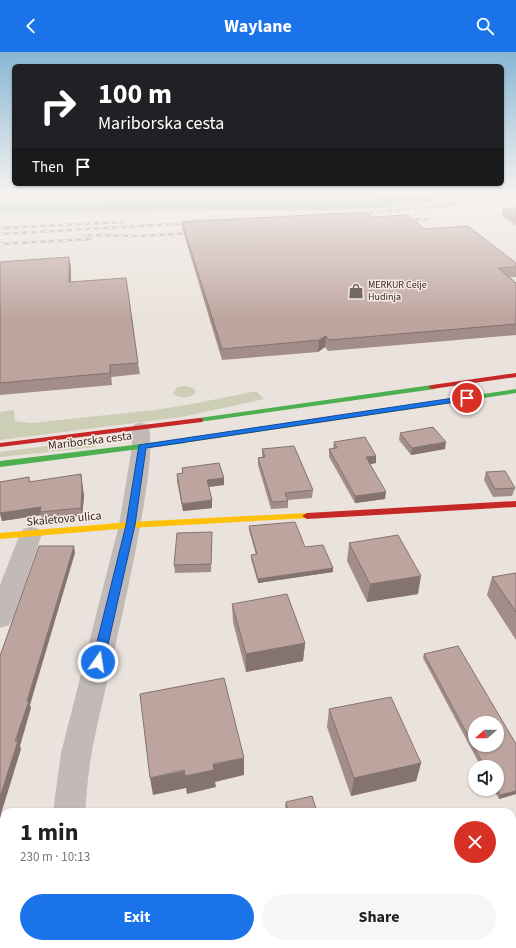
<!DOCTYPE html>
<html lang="en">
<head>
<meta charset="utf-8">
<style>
	body { margin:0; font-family:"Source Sans 3",sans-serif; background:#f6f6f6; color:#202124; height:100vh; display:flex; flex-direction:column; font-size:15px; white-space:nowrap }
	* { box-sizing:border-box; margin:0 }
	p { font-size:13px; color:#757577 }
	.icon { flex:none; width:22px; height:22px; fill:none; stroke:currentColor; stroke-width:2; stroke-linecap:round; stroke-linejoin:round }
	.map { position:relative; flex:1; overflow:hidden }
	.details { position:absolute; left:0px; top:756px; width:516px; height:140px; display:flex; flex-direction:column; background:#fff; border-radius:12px 12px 0 0; box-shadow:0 1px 3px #0004 }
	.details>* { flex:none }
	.hud { position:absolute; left:12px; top:12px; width:492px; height:122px; border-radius:6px; box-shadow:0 1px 3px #0004; background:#202124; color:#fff; overflow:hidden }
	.needle { width:26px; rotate:249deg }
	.buttons { position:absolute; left:468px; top:664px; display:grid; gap:8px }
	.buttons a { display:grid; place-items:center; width:36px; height:36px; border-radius:50%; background:#fff; box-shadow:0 1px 3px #0004; font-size:20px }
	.pin { position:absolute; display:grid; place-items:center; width:34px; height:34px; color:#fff; margin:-17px; border:2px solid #fff; border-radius:50%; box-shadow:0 1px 4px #0007 }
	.me { position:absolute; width:44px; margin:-22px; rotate:13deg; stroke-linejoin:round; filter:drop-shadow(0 0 3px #0008) }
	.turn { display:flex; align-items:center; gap:14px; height:84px; padding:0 20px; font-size:18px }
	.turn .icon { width:52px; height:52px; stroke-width:2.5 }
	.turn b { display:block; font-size:28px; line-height:34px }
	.then { display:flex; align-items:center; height:38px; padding:0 20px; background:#0003; gap:8px; font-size:15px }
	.round { display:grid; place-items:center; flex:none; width:42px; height:42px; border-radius:21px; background:#f6f6f6 }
	.headline { display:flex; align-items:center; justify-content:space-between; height:68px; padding:0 20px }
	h1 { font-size:24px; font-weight:700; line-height:30px }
	.primary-button { display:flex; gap:8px; margin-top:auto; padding:8px 20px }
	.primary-button a { flex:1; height:46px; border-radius:24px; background:#1a73e8; color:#fff; font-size:16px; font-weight:700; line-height:46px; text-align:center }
	.primary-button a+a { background:#f6f6f6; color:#202124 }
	header { display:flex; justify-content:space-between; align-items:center; height:52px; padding:0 20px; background:#1a73e8; color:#fff; font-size:18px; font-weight:700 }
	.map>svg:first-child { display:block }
	.green { fill:#cdceb6 }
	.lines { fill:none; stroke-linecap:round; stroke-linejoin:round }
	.river { fill:#99bcb7; fill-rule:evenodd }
	.street { fill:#c2bab6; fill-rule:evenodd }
	.fast { fill:#4caf50; fill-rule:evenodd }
	.slow { fill:#ffc107; fill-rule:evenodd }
	.jam { fill:#c62828; fill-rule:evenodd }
	.rail-casing { stroke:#aaa3a0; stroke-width:2.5 }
	.rail { stroke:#f8ebe2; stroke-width:1.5; stroke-dasharray:4.5; stroke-linecap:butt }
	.wall { fill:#a38d88 }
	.shaded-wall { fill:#84736f }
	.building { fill:#bda49e; stroke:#84736f; fill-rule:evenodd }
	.route { fill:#1a73e8; stroke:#114b97 }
	.labels { text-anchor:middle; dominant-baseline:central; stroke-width:3; stroke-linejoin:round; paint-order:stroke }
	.far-poi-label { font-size:10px; fill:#322725; stroke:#f8ebe2; text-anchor:start }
	.street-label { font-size:12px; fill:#322725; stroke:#f8ebe2 }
</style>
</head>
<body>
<header><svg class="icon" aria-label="back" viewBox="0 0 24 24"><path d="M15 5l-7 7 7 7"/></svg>Waylane<svg class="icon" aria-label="search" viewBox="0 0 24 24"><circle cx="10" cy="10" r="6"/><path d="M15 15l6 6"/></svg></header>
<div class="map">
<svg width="516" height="896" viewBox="0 0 516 896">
	<rect width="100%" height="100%" fill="#eae2dc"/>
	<path class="green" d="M153 142H215L217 145H260L259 142H317L320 145 341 144 340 142H400L295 148 113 150 115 145Z
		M100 159 128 161H0V160Z
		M186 334 193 336 196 340C190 347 180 347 173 342L177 335Z
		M252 340H257L264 347 182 365 0 388V360L14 358 15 369 31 371 155 358 197 351Z
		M95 388 96 395 0 405V400Z"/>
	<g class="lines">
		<path class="river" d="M410 142H452L450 145 444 147 395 155 347 158 0 160V150L347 148Z"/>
		<path class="street" d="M141 371 147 372C166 398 100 653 92 700 88 719 87 740 85 760H53L61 701 119 473 132 395V376L135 372Z
			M31 475 39 477 42 482 13 566 9 573 0 576V533L20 482 23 477Z
			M33 892H71L70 896H32Z"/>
		<path class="fast" d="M432 333 436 335 435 337 199 370 195 368 199 366Z
			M516 337V341L443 352 439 350 443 348Z
			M183 387 187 389 186 391 0 415V409Z"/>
		<path class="slow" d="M443 348 447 350 446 352 183 391 179 389 183 387Z
			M307 461 310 462 312 464 310 466 130 476 0 487V481L130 470Z"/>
		<path class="jam" d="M516 321V325L432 337 428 335 432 333Z
			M199 366H202L203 368 202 370 0 395V391Z
			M516 449V455L307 467 302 464 307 461Z"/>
		<defs>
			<path id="rail" d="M356 162 444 154 496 142
				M402 168 432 167
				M189 169 229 168
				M0 176 123 170
				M0 182 194 171
				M83 183 138 184 195 181
				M0 192 91 187"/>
		</defs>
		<use href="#rail" class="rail-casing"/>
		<use href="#rail" class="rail"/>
	</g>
	<path class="wall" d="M516 156V173L502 164 503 157Z
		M371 165 424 177 516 211V225H510L516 231V283L328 299 325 295 318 300 222 308 183 179 182 170Z
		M0 210 71 215V230L138 311 140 322 111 325 112 333 0 343Z
		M400 381 445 397 411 403 399 388Z
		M334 390 376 411 370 412 385 447 355 451 329 405V397H333Z
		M262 397 313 438 312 446 288 448V456L271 457 258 413V406L262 405Z
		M182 416 224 433 209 435 212 448V456L183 459 177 430V422L183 421Z
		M486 420 515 436 512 444 493 445 484 428Z
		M29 425 30 430H82L84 444 82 464 42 467 41 463 2 469 0 462V430Z
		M249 474 305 495 333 516V520L258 531 251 507V503H256L249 478Z
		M212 488 211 520 175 521 174 513Z
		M349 491 418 542 367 550 347 509Z
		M516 521V588L487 543 492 525Z
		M232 552 305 591 303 609 246 620 233 570Z
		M424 602 516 692V742L499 747 493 737H497V715H481L423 606Z
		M329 657 421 711 416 729 351 744 327 675Z
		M286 750 317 760H287L285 754Z
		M512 804 516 813V829H512Z"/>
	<path class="shaded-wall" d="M69 205 71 215V240L69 230Z
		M326 284 325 295 318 300 319 288Z
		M110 313 111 325 112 333 110 321Z
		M446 390 445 397 411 403 412 396Z
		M376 404V411L365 413 366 405Z
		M81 422 84 444 82 464 81 456Z
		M224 426V433L207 435V428Z
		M386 440 385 447 355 451V444Z
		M212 448V456L183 459 182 452Z
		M41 455 40 460 41 463 2 469 0 461Z
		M74 494 75 501 30 653 31 656 20 694 21 697 1 762 3 767 0 778V745L27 649Z
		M333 516V520L258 531V527Z
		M421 524 418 542 367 550 370 532Z
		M305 591 303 609 246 620V602Z
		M244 706V723L215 730 216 735 187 742 186 736 153 743 150 726Z
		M421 711 416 729 351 744 354 726Z
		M516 739V742L499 747 500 743Z"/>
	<path class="building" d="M516 156V165L503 157Z
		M365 160 371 165 408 163 424 177 468 174 516 211V215L498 216 516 231V272L329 288 326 284 319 288 222 297 182 170Z
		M69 205V230L126 226 138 311 110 313V321L0 331V210Z
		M433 375 446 390 412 396 400 381Z
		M365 385 376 404 366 405 386 440 355 444 329 397 337 396 334 390Z
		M294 394 313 438 285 441 288 449 272 450 258 406 265 405 262 397Z
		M219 411 224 426 207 428 212 448 182 452 177 422 183 421 182 416Z
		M505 419 515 436 495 437 486 420Z
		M81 422 82 437 81 456 40 460 41 455 0 461V430L29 425V430Z
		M295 470 305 495 323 493 333 516 258 527 251 503 257 502 249 474Z
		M212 480 211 512 174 513 177 481Z
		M398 483 421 524 370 532 349 491Z
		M39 494H74L27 649H29L15 689H18L0 745V604Z
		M516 521V560L492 525Z
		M287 542 305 591 246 602 232 552Z
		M458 594 516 692V739L500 743 497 737V715H485L424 602ZM475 671H497V693H475Z
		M224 626 244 706 213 712 214 718 185 724 184 718 150 726 140 642Z
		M391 645 421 711 354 726 329 657Z
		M312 744 317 760H288L286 750Z
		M512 804 516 813V822L512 823Z"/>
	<linearGradient id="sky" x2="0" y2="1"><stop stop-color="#88b7d4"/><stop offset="0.53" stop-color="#f6f2ef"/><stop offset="1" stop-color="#f6f2ef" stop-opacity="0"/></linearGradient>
	<rect width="516" height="268" fill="url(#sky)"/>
	<path class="route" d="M467 344H469V348L146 396 135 473 104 610 102 613H94L92 610 126 473 139 393Z"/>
	<defs>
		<symbol id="shop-bare" viewBox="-9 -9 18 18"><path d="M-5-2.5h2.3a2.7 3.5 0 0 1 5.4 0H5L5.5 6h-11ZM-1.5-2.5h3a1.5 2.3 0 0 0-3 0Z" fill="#726865" stroke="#f8ebe2" stroke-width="2.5" paint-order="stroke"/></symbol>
	</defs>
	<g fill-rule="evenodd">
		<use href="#shop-bare" x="345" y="228" width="22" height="22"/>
	</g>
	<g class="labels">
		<g class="far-poi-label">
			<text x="368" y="233">MERKUR Celje<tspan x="368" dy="12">Hudinja</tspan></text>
		</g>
		<g class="street-label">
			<text transform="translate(90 389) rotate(-7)">Mariborska cesta</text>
			<text transform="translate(64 467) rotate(-5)">Skaletova ulica</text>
		</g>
	</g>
</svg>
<div class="buttons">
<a><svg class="needle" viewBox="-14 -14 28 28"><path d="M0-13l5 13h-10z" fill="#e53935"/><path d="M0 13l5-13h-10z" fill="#757577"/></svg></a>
<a><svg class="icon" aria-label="sound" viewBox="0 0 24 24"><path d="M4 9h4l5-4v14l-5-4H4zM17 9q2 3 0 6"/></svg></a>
</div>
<div class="pin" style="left:467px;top:346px;background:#d93025"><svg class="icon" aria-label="arrive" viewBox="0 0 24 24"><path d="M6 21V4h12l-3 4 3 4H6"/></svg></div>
<svg class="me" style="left:98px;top:610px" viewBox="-20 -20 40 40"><circle r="17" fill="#1a73e8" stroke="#fff" stroke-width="3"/><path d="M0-11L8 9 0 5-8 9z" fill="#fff"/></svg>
<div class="hud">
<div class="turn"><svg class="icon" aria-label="right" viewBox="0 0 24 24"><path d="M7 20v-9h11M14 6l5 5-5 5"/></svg><div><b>100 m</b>Mariborska cesta</div></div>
<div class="then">Then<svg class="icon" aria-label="arrive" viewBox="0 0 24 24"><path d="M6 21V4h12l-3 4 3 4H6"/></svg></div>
</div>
<section class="details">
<div class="headline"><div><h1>1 min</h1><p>230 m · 10:13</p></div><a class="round" style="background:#d93025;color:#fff"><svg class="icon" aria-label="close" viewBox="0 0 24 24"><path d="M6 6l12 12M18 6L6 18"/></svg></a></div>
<div class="primary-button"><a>Exit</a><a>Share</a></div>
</section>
</div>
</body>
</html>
